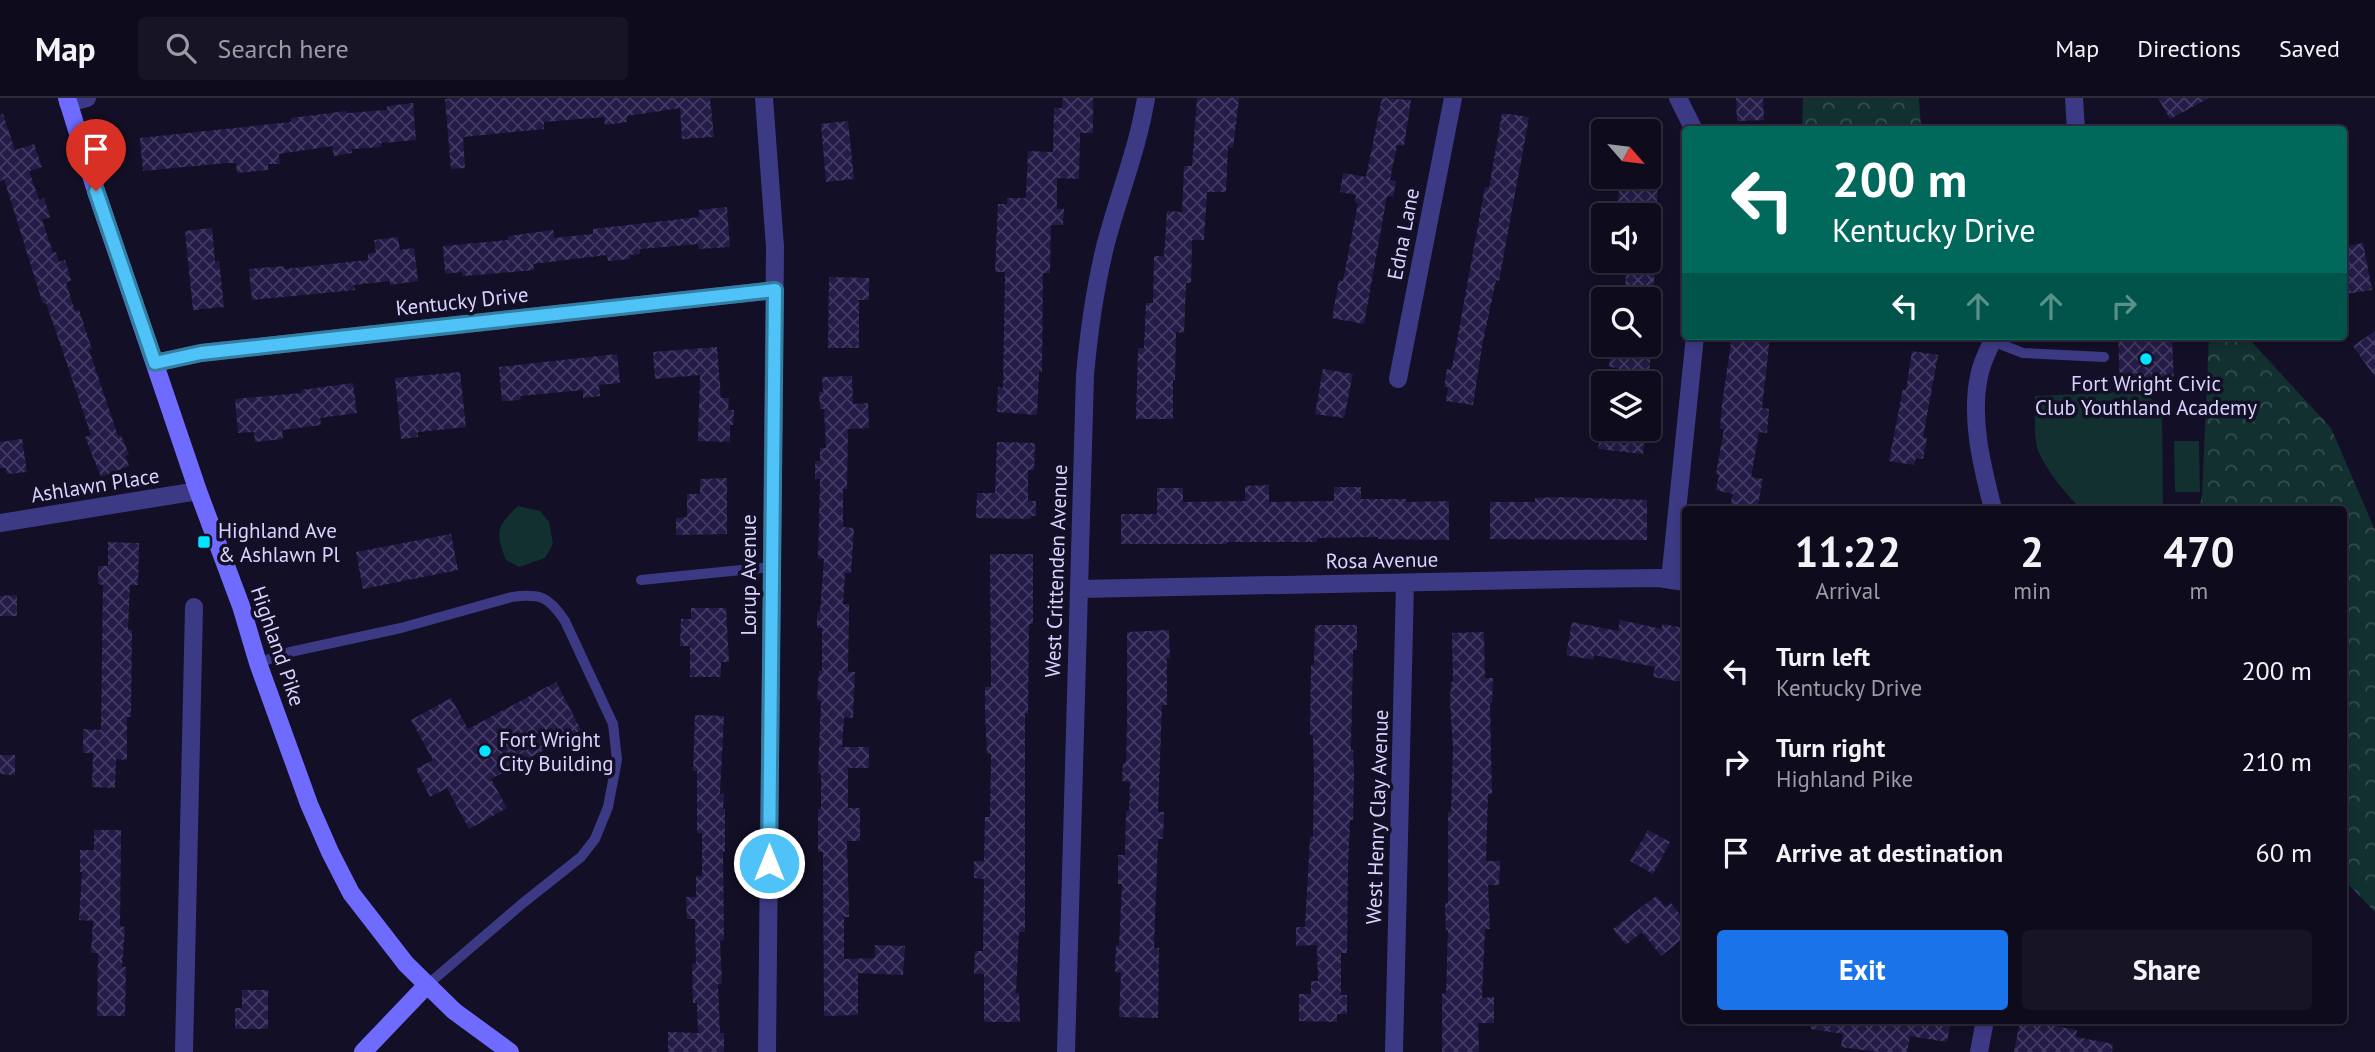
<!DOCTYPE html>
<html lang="en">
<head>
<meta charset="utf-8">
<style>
	body { margin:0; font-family:"PT Sans",sans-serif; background:#171425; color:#f1f3f6; height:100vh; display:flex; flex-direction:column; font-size:26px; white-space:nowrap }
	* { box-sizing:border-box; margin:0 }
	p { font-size:23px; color:#9b9ba3 }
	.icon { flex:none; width:38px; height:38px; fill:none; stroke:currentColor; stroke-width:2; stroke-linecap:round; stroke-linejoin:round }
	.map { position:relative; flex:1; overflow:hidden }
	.sheet { position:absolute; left:1682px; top:408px; width:665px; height:518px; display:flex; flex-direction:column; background:#0e0b1c; border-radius:7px; box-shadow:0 4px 10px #0003,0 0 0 2px #2e2b3b }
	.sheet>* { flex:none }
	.hud { position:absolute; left:1682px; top:28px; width:665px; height:214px; border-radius:7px; box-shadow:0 4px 10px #0003,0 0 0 2px #2e2b3b; background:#00695c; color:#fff; overflow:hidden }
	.needle { width:46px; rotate:118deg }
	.buttons { position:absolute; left:1591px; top:21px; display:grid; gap:14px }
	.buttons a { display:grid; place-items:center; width:70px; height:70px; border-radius:7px; background:#0e0b1c; box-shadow:0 4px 10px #0003,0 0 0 2px #2e2b3b; font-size:35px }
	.pin { position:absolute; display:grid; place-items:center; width:60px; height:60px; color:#fff; margin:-72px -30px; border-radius:50% 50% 50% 0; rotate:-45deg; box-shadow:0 0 7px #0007 }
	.pin .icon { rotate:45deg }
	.me { position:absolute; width:77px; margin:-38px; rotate:0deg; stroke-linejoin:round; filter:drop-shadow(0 0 5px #0008) }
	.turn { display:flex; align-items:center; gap:24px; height:147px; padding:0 35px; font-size:32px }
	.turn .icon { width:91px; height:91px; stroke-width:2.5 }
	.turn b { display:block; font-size:49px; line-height:60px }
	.lanes { display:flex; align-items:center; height:66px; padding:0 35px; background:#0003; justify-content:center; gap:35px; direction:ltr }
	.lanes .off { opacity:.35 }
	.eta { display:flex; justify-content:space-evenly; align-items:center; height:119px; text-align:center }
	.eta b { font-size:42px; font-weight:600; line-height:49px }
	.button { display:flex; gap:14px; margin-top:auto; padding:14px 35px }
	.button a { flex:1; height:80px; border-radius:7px; background:#1a73e8; color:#fff; font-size:28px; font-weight:600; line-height:80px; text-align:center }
	.button a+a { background:#171425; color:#f1f3f6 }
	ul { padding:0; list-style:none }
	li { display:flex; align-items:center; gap:21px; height:91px; padding:0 35px }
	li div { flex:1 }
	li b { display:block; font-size:26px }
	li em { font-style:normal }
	header { display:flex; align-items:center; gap:42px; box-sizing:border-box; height:98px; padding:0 35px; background:#0e0b1c; border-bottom:2px solid #2e2b3b }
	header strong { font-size:33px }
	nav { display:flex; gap:38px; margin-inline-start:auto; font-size:24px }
	.search { width:490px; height:63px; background:#171425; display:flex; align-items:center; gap:18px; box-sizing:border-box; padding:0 24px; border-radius:7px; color:#9b9ba3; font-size:26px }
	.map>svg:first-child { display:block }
	.green { fill:#12302f }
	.forest { fill:url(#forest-crowns) }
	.building { fill:url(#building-cross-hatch) }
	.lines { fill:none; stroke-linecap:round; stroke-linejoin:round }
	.service { stroke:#3d3a85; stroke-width:10 }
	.minor { stroke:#3d3a85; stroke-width:18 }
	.secondary { stroke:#6f6bff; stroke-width:18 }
	.route-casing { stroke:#337fa1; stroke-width:18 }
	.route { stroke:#4fc3f7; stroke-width:12 }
	.poi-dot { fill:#00e5ff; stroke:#130f26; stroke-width:2.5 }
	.labels { text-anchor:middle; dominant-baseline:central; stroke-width:7; stroke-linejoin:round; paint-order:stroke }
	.street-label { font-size:21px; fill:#d9d4ff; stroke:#130f26 }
	.poi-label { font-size:21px; fill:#d9d4ff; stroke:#130f26; text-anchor:start }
</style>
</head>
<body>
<header>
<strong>Map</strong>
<div class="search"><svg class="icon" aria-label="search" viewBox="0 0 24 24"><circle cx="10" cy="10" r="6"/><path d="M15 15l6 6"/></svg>Search here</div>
<nav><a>Map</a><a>Directions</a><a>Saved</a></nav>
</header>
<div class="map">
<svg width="2375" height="954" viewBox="0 0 2375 954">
	<defs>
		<pattern id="forest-crowns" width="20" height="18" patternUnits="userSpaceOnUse" patternTransform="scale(1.75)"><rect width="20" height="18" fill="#12302f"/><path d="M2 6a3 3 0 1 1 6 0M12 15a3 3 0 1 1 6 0" fill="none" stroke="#344d4e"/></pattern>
		<pattern id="building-cross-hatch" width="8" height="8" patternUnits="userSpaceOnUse" patternTransform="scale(1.75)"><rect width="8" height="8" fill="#241b47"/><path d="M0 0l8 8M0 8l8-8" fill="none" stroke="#433b63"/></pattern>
	</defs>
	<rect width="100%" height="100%" fill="#130f26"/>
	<path class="green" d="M2143 293 2162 311 2163 411H2083C2070 404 2040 363 2037 349 2033 333 2036 314 2035 298Z
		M2174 343H2199L2200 394H2175Z
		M518 408 540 413 549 424 553 446 545 460 519 469 506 462C495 434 496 429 518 408Z"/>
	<path class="forest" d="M1803 0H1919L1921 31H1802Z
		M2209 238H2250L2249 241 2331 330 2375 432V814L2343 781V411H2199L2202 398Z"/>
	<path class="building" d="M455 0H710L714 39 682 41 680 10 627 18V24L605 27 604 19 544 24V31L463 39 465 70 451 71 445 1Z
		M1063 0H1093V35H1080L1079 81 1057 80V111H1064L1063 127H1051L1050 175H1043L1042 274H1039L1037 317 997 314 998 289 1003 290 1005 174H995L998 106H1007V100H1026L1028 53 1053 54 1054 10H1062Z
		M1197 0H1239L1233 50 1228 49 1226 94H1207L1204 142H1192L1191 185H1186L1184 235 1176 234 1175 282H1173V321H1136L1138 250H1144L1146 205H1153L1154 158H1164L1167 113 1182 114 1184 68H1192Z
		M1382 0 1411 2 1404 48 1397 47 1390 82 1396 83 1393 99 1387 98 1364 226 1332 220 1339 182 1343 183 1358 105H1355L1356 97 1340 94 1343 75 1366 79Z
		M1736 0H1763L1764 22 1737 23Z
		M2158 0H2209L2170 21Z
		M413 5 416 42 381 45V49L352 51V55L334 58 332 48 279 56 280 66H268V72L237 75 236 65H226L143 73 140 40 291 24V20L346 13 347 15 387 12V8Z
		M1502 15 1529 19 1499 183 1496 182 1482 248 1473 307 1446 303 1448 289H1444L1447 271 1451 272 1454 259 1485 89 1489 90Z
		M3 16 15 52 34 46 42 69 29 73 39 102 44 100 50 119 42 122 53 155 56 154 59 164 65 162 71 182 66 185 75 213 79 212 92 251 89 252 118 338 121 337 129 357 125 358 129 368 101 379 85 339 91 337 65 260 46 205 43 206 4 81 0 83V17Z
		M848 23 854 81 826 84 821 26Z
		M1631 85 1658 87 1656 117H1625V115H1617L1619 91H1631Z
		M727 109 730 149 699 151 698 146 640 151V156L630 157V161L608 163 607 157 533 166 534 172 513 174 463 178 462 174 445 176 443 148 508 142V138L553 132 554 140 593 136V131L699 119V112Z
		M212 130 215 164 219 163 224 209 193 212 185 133Z
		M398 139 400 152 414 150 418 183 390 187V183L354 187 355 192 252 202 249 171 284 168V171L368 162V156L376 154 374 142Z
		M2363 145 2372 192 2345 196 2343 149Z
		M1627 163H1656L1652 201H1624Z
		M829 179 869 180V202H859V250H828Z
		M2375 233V279L2353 248Z
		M1732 238H1770L1762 310 1769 311 1767 335 1759 334 1751 379 1763 381 1757 411H1729L1733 396 1716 392 1719 377 1716 376 1724 331H1720L1722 306Z
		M2118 238H2172L2174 285 2120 287Z
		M1611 247H1652L1648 285 1618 282 1619 270 1609 269Z
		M717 249 721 300H729L728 312H734L733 327H730V344L698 343 700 277 655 281 653 254Z
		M1912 253 1938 257 1923 339 1927 340 1923 361 1916 360 1914 367 1889 363 1903 291 1906 292Z
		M617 256 620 285 599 287 600 298 583 300V292L520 298 521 302 502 303 499 269Z
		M1323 271 1353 276 1344 320 1315 316Z
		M460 274 466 329 418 334V339L401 341 395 280Z
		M852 278 853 306 868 305 869 330 848 331 847 391H843V429L854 430 851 475H845L843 506H849L848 574H855L853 620 844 619 842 649H869V670H848V710H860V743H847L849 819H844V861L875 860V847L905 848 903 877 858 875V917L824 918 823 754H818V711H821V676L818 675 821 603 817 602 819 573H822V530H817V514H820L824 461 818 460 820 381H815V363H820V350H826L824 311H820L819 294H823L822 279Z
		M353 285 357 315 320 320 321 327 282 332 283 341 255 344 254 334 238 335 235 301 302 295 301 292Z
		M1601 331 1646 333 1643 356 1598 351Z
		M22 341 27 374 7 376 6 370H0V344Z
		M997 344 1035 345 1034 372H1028V403H1036V418H1031V421L976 420 977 395H995Z
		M727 380V436L676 437V420L687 419V396H700V381Z
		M1269 387V404L1334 403V389H1361V401H1406V404L1449 403V442L1378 441V439L1317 440V444H1227V446H1121V416H1157V390H1183V404L1245 403V388Z
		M1559 399 1647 402V442L1490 441V404H1535V400Z
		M451 436 458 472 363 491 356 454Z
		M108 444 139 445 138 487H130L128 531 132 532 131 619H127V662L116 661 115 690 92 689 93 655H83V631L101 632 103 487 98 486V468H108Z
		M990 456H1033V526H1029L1028 616H1025V834H1019L1016 895H1019L1020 924H984V876H974L975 853H983L984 781 974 780V763H984L985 719H990L991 656H987L985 616V589H991Z
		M17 497V518H0V498Z
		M691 510H726L729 564H721V579H690V548H680L681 521H691Z
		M1620 522 1662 531V526L1685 530V563L1682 584 1653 579 1655 569 1594 557 1593 562 1566 557 1572 524 1618 533Z
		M1315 527H1357V552H1353L1351 652H1353L1354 679 1353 722H1350L1348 769 1347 855H1341V897H1347V916H1337V924L1299 923V896H1311V883H1318L1317 847 1296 848V829H1305L1310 739H1313L1314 679 1313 637H1310L1311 567H1314Z
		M1169 532 1170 560H1167V607H1162L1158 714H1164L1163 741H1158L1154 850H1159L1158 920 1119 919 1121 875 1115 874 1116 847 1119 848 1122 786H1118V757H1125L1126 713H1129L1130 684 1122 683 1123 665H1126L1127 624V534Z
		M1484 534 1485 580H1493L1492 605H1490L1492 696H1488L1486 763H1500L1499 787H1488L1490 831H1485L1482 900 1494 899V925H1478L1479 954H1442V896L1446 895 1448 832H1446L1445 805H1448V714H1451L1453 650 1450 603 1451 584H1453L1452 535Z
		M556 584 581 632 491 681 507 710 469 731 447 690 430 699 416 671 433 662 411 622 451 600 468 631Z
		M695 617 724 618 720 696H724L723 711H725V754H723L724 842 720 843 722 886H718L720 935H724V954H668V934L698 935 697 905H693L692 866 696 865 695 821H687L686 799H696V778H702V735H697V673H693Z
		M0 657H15V677L0 676Z
		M94 732H121L120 828 125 829 122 869H126L125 918H97L98 855H91L93 823 79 822 82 774H80V752H94Z
		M1648 732 1670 744 1653 776 1630 763Z
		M1656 798 1665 809 1671 805 1685 823V839L1661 858 1642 834 1626 847 1613 831Z
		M242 892H268V931H235V910H242Z
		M1811 922H1951L1947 944 1910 938 1907 954H1878L1841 949 1843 936 1811 931Z
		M2020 922 2077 932 2076 939 2113 946 2112 954H2014Z"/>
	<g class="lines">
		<path class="service" d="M1992 243 2023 255 2104 259
			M641 482 771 469
			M258 565 290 554 401 530 512 499C541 495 549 499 565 523L613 626 617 662 608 709 595 741 581 759 523 805 426 888"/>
		<path class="minor" d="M764 0 775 149 767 954
			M1678 0 1694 32
			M2074 0 2076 32
			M68 5 87 0
			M155 265 201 255 775 192
			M1398 281 1453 0
			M1993 411C1982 368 1969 318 1980 274 1983 261 1989 250 1995 238
			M0 425 198 393
			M1670 482 1695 238
			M1079 491 1573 481 1659 480 1685 484
			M184 954 194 509
			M1066 954 1085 277C1089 232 1095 189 1106 145 1119 96 1138 50 1146 0
			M1394 954 1405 485
			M1979 954 1985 922"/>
		<path class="secondary" d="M67 0 96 93 198 393 241 508 258 565 309 706 330 754 351 795 406 866 454 913 510 954
			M363 954 426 888"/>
	</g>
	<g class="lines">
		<defs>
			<path id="route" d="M96 93 155 265 201 255 775 192 769 765"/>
		</defs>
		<use href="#route" class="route-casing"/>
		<use href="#route" class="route"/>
	</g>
	<g class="poi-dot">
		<circle cx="2146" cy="261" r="7"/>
		<rect x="197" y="437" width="14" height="14" rx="3.5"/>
		<circle cx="485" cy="653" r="7"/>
	</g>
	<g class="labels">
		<g class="street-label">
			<text transform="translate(1403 136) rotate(-79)">Edna Lane</text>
			<text transform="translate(462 203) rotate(-6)">Kentucky Drive</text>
			<text transform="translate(95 387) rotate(-9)">Ashlawn Place</text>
			<text transform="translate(1382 462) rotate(-1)">Rosa Avenue</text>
			<text transform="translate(1056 473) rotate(-88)">West Crittenden Avenue</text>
			<text transform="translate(748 477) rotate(-90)">Lorup Avenue</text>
			<text transform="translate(278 548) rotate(71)">Highland Pike</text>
			<text transform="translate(1377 719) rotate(-88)">West Henry Clay Avenue</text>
		</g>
		<g class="poi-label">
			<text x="2146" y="285" text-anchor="middle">Fort Wright Civic<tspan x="2146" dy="24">Club Youthland Academy</tspan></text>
			<text x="218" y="432">Highland Ave<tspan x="218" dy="24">&amp; Ashlawn Pl</tspan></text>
			<text x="499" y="641">Fort Wright<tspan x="499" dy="24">City Building</tspan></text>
		</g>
	</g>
</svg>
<div class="buttons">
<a><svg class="needle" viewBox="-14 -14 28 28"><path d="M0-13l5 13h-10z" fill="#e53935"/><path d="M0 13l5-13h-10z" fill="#9b9ba3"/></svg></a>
<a><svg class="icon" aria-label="sound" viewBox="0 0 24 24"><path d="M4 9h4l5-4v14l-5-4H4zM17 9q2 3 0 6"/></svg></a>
<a><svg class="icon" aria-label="search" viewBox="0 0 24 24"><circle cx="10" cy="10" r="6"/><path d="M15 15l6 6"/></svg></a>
<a><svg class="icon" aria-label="layers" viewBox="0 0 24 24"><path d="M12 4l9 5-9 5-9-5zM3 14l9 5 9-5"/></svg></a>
</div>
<div class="pin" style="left:96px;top:93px;background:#d93025"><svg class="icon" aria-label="arrive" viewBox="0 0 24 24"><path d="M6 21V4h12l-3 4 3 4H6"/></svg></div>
<svg class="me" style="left:769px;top:765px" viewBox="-20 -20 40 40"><circle r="17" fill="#4fc3f7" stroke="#fff" stroke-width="3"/><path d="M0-11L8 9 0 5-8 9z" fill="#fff"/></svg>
<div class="hud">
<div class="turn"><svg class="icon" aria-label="left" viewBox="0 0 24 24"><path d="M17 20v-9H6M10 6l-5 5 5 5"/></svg><div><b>200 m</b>Kentucky Drive</div></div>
<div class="lanes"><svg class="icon" aria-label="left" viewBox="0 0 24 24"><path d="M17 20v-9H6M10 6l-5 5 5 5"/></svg><svg class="icon off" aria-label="ahead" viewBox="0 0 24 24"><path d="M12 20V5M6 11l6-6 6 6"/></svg><svg class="icon off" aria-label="ahead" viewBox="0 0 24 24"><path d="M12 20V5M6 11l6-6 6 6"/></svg><svg class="icon off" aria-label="right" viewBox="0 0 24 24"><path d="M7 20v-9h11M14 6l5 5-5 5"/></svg></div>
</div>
<section class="sheet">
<div class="eta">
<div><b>11:22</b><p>Arrival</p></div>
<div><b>2</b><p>min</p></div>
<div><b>470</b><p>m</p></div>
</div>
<ul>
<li><svg class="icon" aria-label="left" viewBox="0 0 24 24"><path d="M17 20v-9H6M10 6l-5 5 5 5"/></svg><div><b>Turn left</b><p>Kentucky Drive</p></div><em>200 m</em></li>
<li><svg class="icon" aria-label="right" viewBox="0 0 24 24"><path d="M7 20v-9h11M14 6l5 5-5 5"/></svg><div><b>Turn right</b><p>Highland Pike</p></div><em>210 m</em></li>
<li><svg class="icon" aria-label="arrive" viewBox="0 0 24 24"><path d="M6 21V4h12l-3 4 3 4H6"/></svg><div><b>Arrive at destination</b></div><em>60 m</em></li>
</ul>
<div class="button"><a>Exit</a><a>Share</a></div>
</section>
</div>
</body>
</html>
